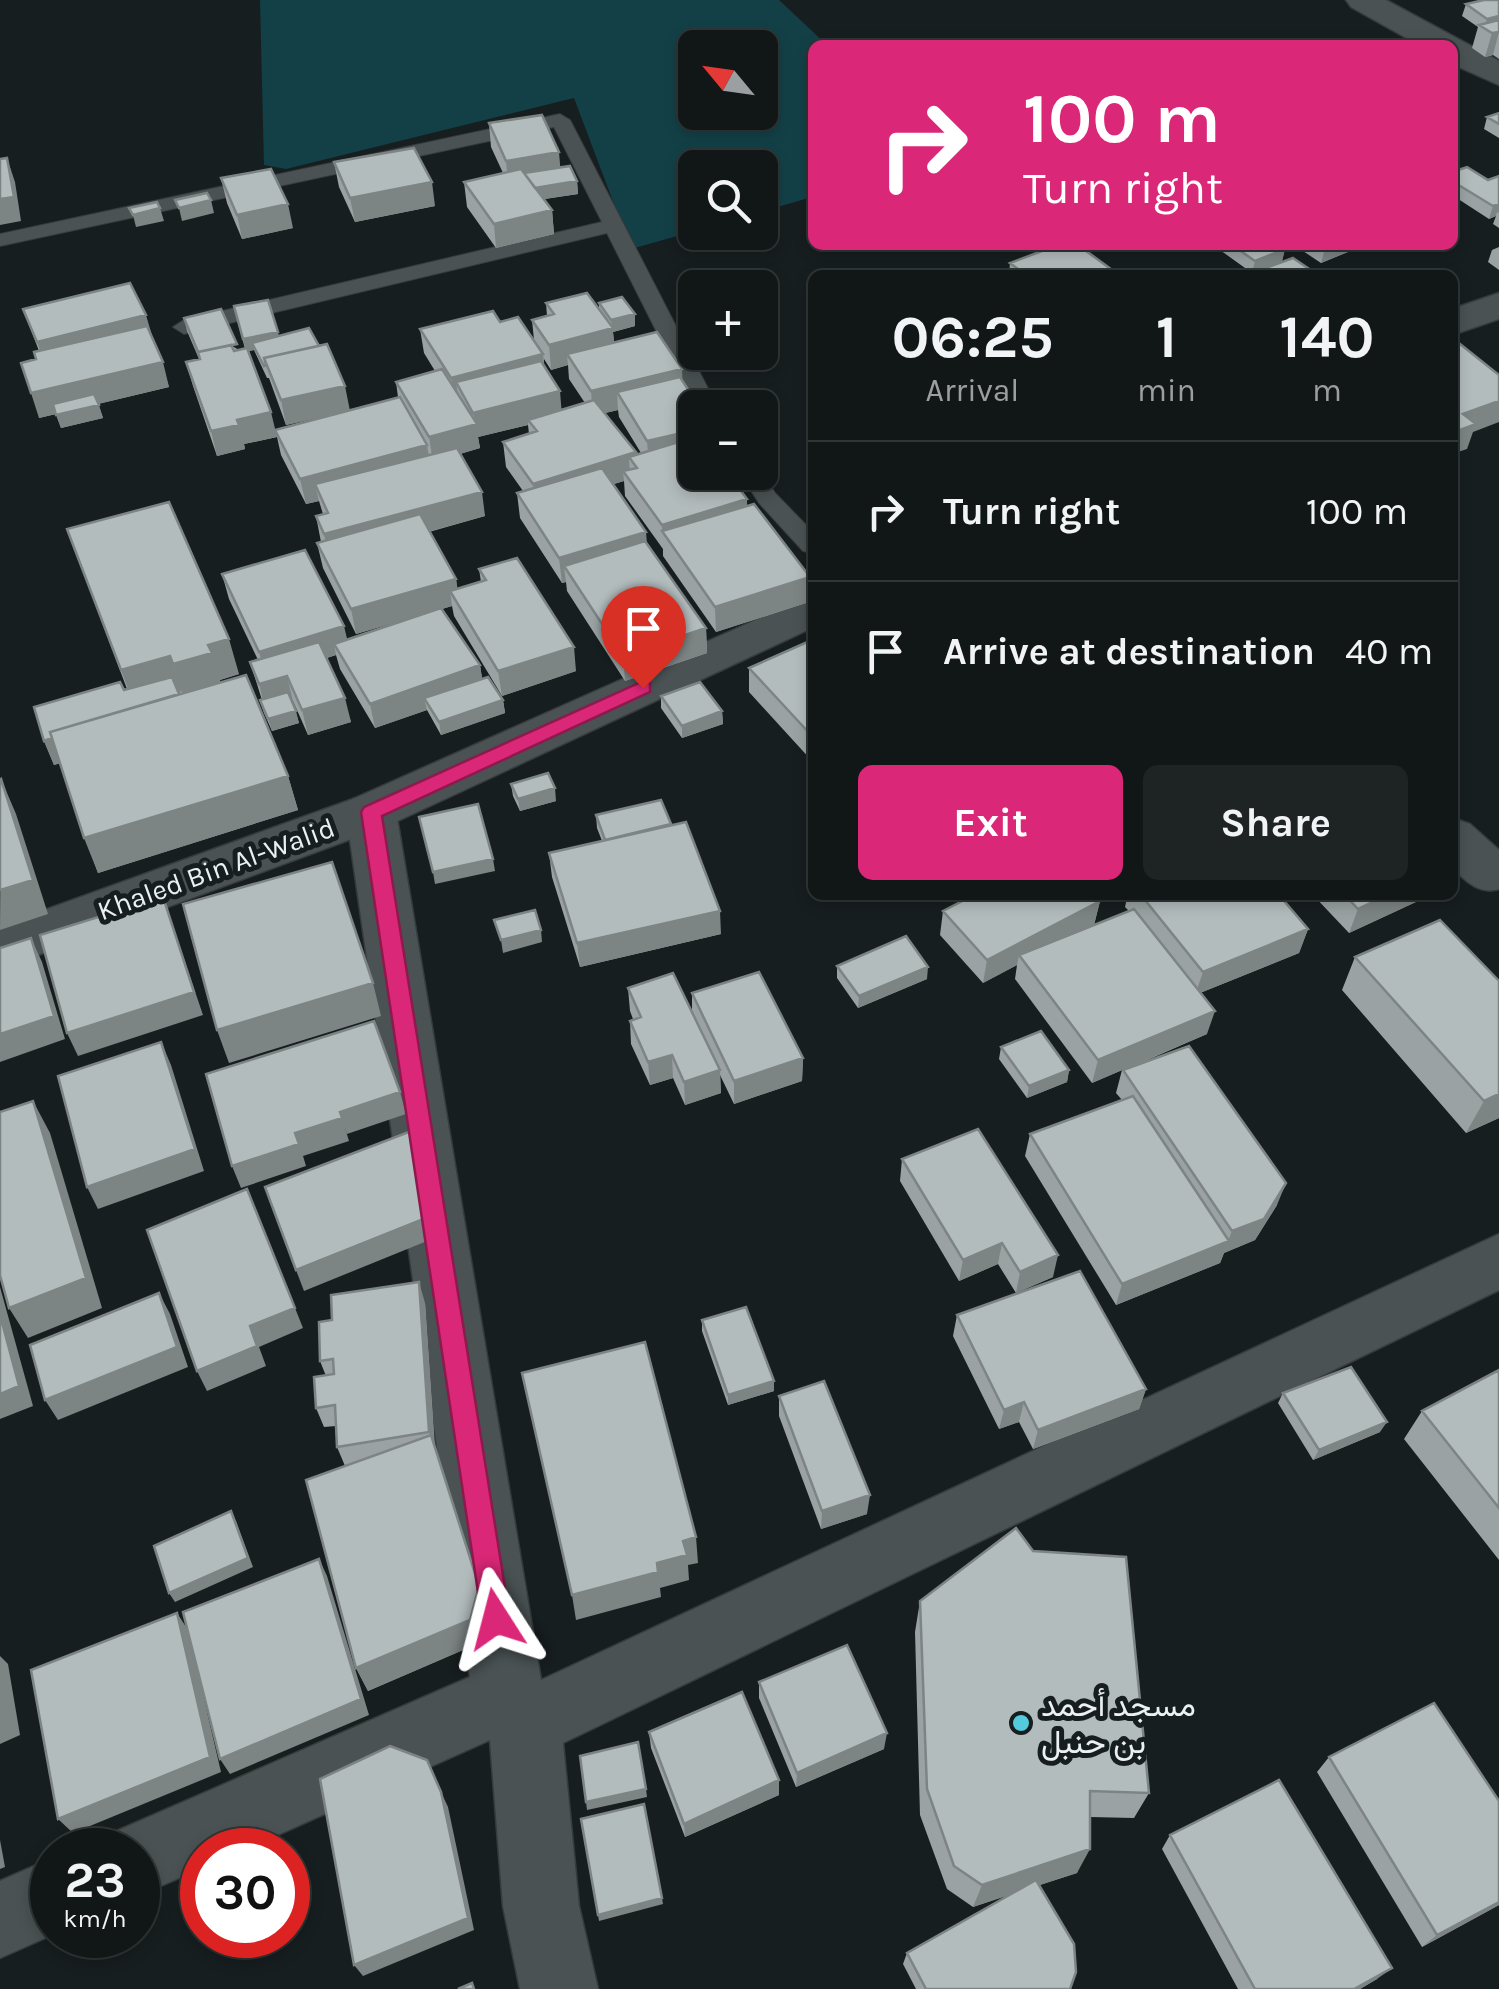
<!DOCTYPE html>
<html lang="en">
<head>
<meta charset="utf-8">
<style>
	body { margin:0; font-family:Karla,Vazirmatn,sans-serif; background:#1e2324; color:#f1f3f6; height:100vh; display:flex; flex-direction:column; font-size:38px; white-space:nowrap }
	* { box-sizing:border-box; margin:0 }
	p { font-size:32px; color:#9c9fa1 }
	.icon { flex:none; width:55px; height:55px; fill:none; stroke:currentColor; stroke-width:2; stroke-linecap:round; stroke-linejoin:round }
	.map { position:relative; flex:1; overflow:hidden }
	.drawer { position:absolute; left:808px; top:270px; width:650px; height:630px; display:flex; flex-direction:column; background:#111617; border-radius:15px; box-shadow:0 5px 15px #0003,0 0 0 2px #303536 }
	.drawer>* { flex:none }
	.banner { position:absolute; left:808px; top:40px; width:650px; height:210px; border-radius:15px; box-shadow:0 5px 15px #0003,0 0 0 2px #303536; background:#db2777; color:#fff; overflow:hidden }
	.needle { width:65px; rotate:299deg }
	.controls { position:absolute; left:678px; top:30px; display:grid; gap:20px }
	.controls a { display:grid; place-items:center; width:100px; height:100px; border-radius:15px; background:#111617; box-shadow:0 5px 15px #0003,0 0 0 2px #303536; font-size:50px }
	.speed { position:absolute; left:30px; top:1828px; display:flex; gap:20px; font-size:50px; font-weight:700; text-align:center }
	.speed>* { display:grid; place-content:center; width:130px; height:130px; border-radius:50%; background:#111617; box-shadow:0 5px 15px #0003,0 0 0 2px #303536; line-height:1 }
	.speed small { font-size:25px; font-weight:400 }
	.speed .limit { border:15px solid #d22; background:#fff; color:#111 }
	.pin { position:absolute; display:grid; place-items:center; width:85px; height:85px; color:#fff; margin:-102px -42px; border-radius:50% 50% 50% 0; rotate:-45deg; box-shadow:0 0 10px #0007 }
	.pin .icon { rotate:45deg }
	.me { position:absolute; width:110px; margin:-55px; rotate:351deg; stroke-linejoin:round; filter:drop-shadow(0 0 8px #0008) }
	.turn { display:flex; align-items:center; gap:35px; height:210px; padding:0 50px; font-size:45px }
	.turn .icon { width:130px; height:130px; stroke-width:2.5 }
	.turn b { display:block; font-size:70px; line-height:85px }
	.eta { display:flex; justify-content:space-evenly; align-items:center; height:170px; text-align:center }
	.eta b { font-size:60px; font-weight:700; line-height:70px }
	.button { display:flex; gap:20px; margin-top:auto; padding:20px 50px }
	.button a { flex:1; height:115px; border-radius:15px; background:#db2777; color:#fff; font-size:40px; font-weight:700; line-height:115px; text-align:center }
	.button a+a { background:#1e2324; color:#f1f3f6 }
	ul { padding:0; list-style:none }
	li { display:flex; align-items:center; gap:30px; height:140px; padding:0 50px; border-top:2px solid #303536 }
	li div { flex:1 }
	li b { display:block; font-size:38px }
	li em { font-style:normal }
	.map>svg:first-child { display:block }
	.green { fill:#134047; fill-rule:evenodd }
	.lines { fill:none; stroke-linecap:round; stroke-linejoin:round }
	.service-casing { stroke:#373b3c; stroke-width:2 }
	.minor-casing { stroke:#373b3c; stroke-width:3 }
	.tertiary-casing { stroke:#373b3c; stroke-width:3 }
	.service { fill:#4a5253; fill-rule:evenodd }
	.minor { fill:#4a5253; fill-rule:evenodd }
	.tertiary { fill:#4a5253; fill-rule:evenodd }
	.wall { fill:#9aa2a3; fill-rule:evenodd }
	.shaded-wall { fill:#7d8484 }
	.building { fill:#b3bcbd; stroke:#7d8484; stroke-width:2.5 }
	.route { fill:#db2777; stroke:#8e194d; stroke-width:2.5 }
	.poi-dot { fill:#54cadd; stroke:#171e1f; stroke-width:4 }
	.labels { text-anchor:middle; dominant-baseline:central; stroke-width:10; stroke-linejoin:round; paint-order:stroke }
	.street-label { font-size:28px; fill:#ebf0f1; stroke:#171e1f }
	.near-poi-label { font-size:32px; fill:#ebf0f1; stroke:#171e1f; text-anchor:start }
</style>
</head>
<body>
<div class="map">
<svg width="1499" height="1989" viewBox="0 0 1499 1989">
	<rect width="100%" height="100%" fill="#171e1f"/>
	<path class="green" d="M260 0H779L827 45H812V197L760 212V168H695V231L631 249 574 98 286 169 264 165ZM695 48H760V112H695Z"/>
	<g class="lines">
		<defs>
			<path id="service" d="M560 114 570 120 718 408H695L607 233 184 334 173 327 184 320 602 222 554 127 0 246V234Z
				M760 469 775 493 812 531V553L803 551 759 503 739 472H760Z"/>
			<path id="minor" d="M1346 0H1386L1499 61V85L1452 64V45H1419L1351 7Z
				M371 793 389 799 396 812 541 1680 1499 1234V1290L563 1743 579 1906 598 1989H520L503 1906 490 1740 244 1850H202V1868L138 1896V1850H104L112 1833 470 1677 346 812 353 799Z
				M1452 818 1470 824 1499 850V889C1479 895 1466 881 1452 868Z
				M52 1858V1935L0 1958V1881Z"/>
			<path id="tertiary" d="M1499 293V319L1452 335V309Z
				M812 595V628L389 825 0 969V926L353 799Z"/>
		</defs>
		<use href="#service" class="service-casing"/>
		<use href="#minor" class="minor-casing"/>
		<use href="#tertiary" class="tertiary-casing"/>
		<use href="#service" class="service"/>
		<use href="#minor" class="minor"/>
		<use href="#tertiary" class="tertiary"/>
	</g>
	<path class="wall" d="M1499 0V59L1493 55 1485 57 1472 48 1478 27 1462 16 1466 4Z
		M1499 113V138L1484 129 1487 117Z
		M489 123 561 167 577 181 578 194 544 199 552 210 554 234 496 248 467 207 464 182 503 173 491 147Z
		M334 162 435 206 355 222 339 187Z
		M1452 172 1488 180 1499 176V228L1493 224 1496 216 1489 219 1452 195Z
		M221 178 293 228 242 239 227 203Z
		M1213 245H1280L1285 249 1282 261 1252 273Z
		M1294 245H1365L1321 263Z
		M1499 247V270L1488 262 1492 250Z
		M1010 263 1119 275H1009Z
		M546 303 599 309V303L635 326 613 332 614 342 682 380 695 472 747 506 810 577 809 602 716 632 663 556V549L625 496 624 481 613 484 647 545 706 628 707 653 625 681 567 591 566 582 562 583 520 518 517 493 523 491 506 467 503 442 529 434 528 425 478 437 480 448 460 454 485 516 429 532 456 579 457 589 481 582 479 569 576 671 502 696 454 616 452 606 442 609 480 665 482 679 503 700 505 713 441 735 427 710 375 728 340 669 336 655 327 658 351 722 308 735 293 701H292L299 723 272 731 264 713 260 700H262L250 662 258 660 229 599 222 574 347 640 417 616 356 634 323 568 317 543 321 542 316 516 323 514 319 501 306 504 281 455 277 437 244 444 245 449 217 456 193 386 186 362 199 359 187 331 184 318 239 350 245 349 234 306 279 336 350 410 398 397 396 382 435 371 424 353 420 329 500 322 534 340 532 320 547 316ZM254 350 267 378H269L286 425 339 413 275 430 248 351ZM544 359 551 370 568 365 569 379 585 403 561 410 544 366ZM618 410 619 417 641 453 636 455 605 413Z
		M23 309 152 338 169 387 98 404 103 418 61 428 56 414 39 418 36 359 39 351Z
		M67 529 239 674 220 680V682L288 776 298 810 98 873 60 763 54 765 44 741 127 689Z
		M812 640V761L749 692V668Z
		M661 696 722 711 723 724 682 738 661 708Z
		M511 784 556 801 520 811 513 796Z
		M596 815 671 826 721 934 580 967 552 877 549 853 602 841 597 828Z
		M1117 895H1279L1308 929 1299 953 1200 993 1207 1034 1129 1068 1277 1205 1255 1240 1224 1253 1220 1263 1116 1305 1025 1156 1030 1134 1122 1100 1116 1093 1122 1070 1092 1083 1015 979 1017 965 983 983 940 935 943 911 1100 901 1094 925 1129 911 1125 907 1127 898 1122 900Z
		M1313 895H1431L1349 933Z
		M1355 957 1499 1118 1466 1133 1342 990Z
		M837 966 927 979 858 1008 837 978Z
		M628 988 692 1013V993L803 1058 802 1081 734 1104 720 1075 721 1093 685 1105 673 1078 650 1085 631 1044 630 1021 633 1019 630 1011Z
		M1001 1047 1069 1070 1067 1082 1027 1098 999 1059Z
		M902 1159 1053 1277 1016 1293 998 1264 959 1281 900 1181Z
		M425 1303 435 1449 486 1611 477 1644 368 1691 356 1668 345 1466 337 1447 336 1426 324 1427 316 1408 326 1376 320 1361Z
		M957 1315 1146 1389 1139 1409 1033 1449 1019 1422 999 1429 953 1336Z
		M702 1320 774 1381V1391L728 1405 702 1331Z
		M1499 1370V1560L1404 1439 1422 1411Z
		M1283 1393 1380 1432 1313 1460 1278 1403Z
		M779 1396 867 1514 821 1529 779 1416Z
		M920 1601 1149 1793 1134 1818 1090 1817 1077 1873 1039 1885 1070 1989H916L903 1964 907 1953 1011 1894 973 1907 947 1889 920 1815 915 1632Z
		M759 1682 884 1749 796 1787 759 1698Z
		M649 1732 779 1780V1795L685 1837 651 1748Z
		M1329 1757 1499 1801V1905L1422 1947 1317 1772Z
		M1170 1835 1377 1979 1360 1989H1238L1162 1849Z"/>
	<path class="shaded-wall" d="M1499 16V27L1484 28 1487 19Z
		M1499 32 1493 55 1485 57 1492 33Z
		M559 152 561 176 508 185 506 161Z
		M7 158 15 182 21 221 0 225V199Z
		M577 181 578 194 532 201 530 189Z
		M432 182 435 206 355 222 350 198Z
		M211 200 214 213 182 221 179 208Z
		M288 204 293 228 242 239 237 215Z
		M1499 204V213L1497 212 1496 216 1489 219 1493 206Z
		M160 208 164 221 136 227 133 215Z
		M552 210 554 234 496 248 494 224Z
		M1326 245H1365L1321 263Z
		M1285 249 1282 261 1252 273 1255 261Z
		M635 314V326L613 332 615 353 567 354 568 365 551 370 549 345 612 328 611 320Z
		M146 315 153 339 46 367 37 342Z
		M278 332 281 345 252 343 254 350 246 352 243 339Z
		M543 354 546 379 456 382 459 402 455 403 451 378Z
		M163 362 169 387 39 418 31 393Z
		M682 369 683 393 617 392 618 410 593 416 591 391Z
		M345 386 350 411 286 425 281 400Z
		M560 391 562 416 528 420V425L478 437 480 448 433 462 429 437 475 424 473 413Z
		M1499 401V422L1473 432 1467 449 1452 454V433L1463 414Z
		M99 405 103 418 61 428 56 415Z
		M271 412 277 437 244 444 245 449 217 456 211 431 237 420Z
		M695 430V455L649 466 647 441Z
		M427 445 431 470 315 484 319 501 306 504 300 479Z
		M636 452 637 467 629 457 630 479 623 471 624 481 536 509 533 484Z
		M482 492 485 516 329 559 324 534Z
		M747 499V524L662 532V525Z
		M646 532 648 556 564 566 566 582 562 583 559 558Z
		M810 577 809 602 716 632 715 607Z
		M456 579 460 603 450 591 452 606 356 634 351 609Z
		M344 626 350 651 334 644 336 655 266 677 259 652Z
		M706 628 707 653 625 681 623 656Z
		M229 639 239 674 220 680 222 688 184 699 173 664 208 645Z
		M574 647 576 671 502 696 498 671Z
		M170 656 182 691 134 705 121 670Z
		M480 665 484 690 424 698 427 710 375 728 370 704Z
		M287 676 293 701 265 709 259 684Z
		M345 698 351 722 308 735 302 710Z
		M503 700 505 713 441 735 439 722Z
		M181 701 189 725 54 765 44 741Z
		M296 711 299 723 272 731 268 719Z
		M722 711 723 724 682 738V726Z
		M288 776 298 810 98 873 84 838Z
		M1 779 16 814 48 914 0 930Z
		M555 788 556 801 520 811 518 799Z
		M493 859 495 871 435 884 433 872Z
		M1459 863 1452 878V866Z
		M1388 895H1431L1349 933 1358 909Z
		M163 897 203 1015 78 1056 67 1033Z
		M1100 901 1094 925 1019 955 1017 965 983 983 987 960Z
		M720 911 721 934 580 967 577 943Z
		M1308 929 1299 953 1195 995 1203 972Z
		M541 930 542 942 503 953 501 940Z
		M31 938 42 962 65 1039 0 1062V1034Z
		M928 967 927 979 858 1008 859 996Z
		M373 983 381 1016 229 1063 217 1030Z
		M1215 1011 1207 1034 1092 1083 1098 1060Z
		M161 1042 171 1065 204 1171 98 1209 87 1187Z
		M672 1055 673 1078 650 1085 648 1062Z
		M803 1058 802 1081 734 1104V1081Z
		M720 1070 721 1093 685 1105 684 1082Z
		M1069 1070 1067 1082 1027 1098 1029 1086Z
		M400 1092 406 1114 347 1134 340 1112Z
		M1499 1094V1118L1466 1133 1484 1101Z
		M33 1101 50 1133 102 1308 28 1338 9 1308Z
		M342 1118 349 1141 303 1156 306 1166 241 1188 232 1166 295 1133Z
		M414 1130 420 1152 432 1239 304 1291 296 1270Z
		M1286 1183 1277 1205 1255 1240 1224 1253 1220 1263 1116 1305 1122 1284 1228 1241 1232 1231Z
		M1002 1243 998 1264 959 1281 963 1260Z
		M1058 1255 1053 1277 1016 1293 1020 1272Z
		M419 1282 425 1303 435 1452 429 1432Z
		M0 1287 33 1406 0 1419Z
		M159 1293 170 1314 188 1367 58 1420 45 1400Z
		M295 1308 303 1328 259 1347 266 1366 207 1391 197 1371 250 1326Z
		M774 1381V1391L728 1405V1395Z
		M1146 1389 1139 1409 1033 1449 1038 1430Z
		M1024 1402 1019 1422 999 1429 1004 1410Z
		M1387 1422 1380 1432 1313 1460 1319 1450Z
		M870 1495 867 1514 821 1529 822 1511Z
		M231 1511 236 1521 253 1567 175 1602 169 1593Z
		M696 1537 698 1563 688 1565 689 1580 660 1588 661 1597 576 1620 572 1595 657 1563 683 1541Z
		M319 1559 327 1576 369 1715 230 1774 220 1759Z
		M479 1586 486 1611 477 1644 368 1691 356 1668Z
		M177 1613 188 1630 221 1772 73 1833 58 1819Z
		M0 1656 8 1664 20 1735 0 1744Z
		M887 1733 884 1749 796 1787 797 1773Z
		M779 1780V1795L685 1837 684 1824Z
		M646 1789 647 1797 587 1810 586 1802Z
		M441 1792 448 1807 474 1930 363 1976 354 1965Z
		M0 1840 5 1867 0 1869Z
		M1090 1849 1077 1873 973 1907 982 1885Z
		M662 1898 663 1904 599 1921 598 1915Z
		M1499 1902V1905L1422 1947 1437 1935Z
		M1392 1968 1377 1979 1360 1989H1354Z"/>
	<path class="building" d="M1484 0H1499V16L1487 19 1466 4Z
		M1499 20V32L1492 33 1479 25Z
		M1499 113V124L1487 117Z
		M542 115 559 152 506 161 489 123Z
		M414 148 432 182 350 198 334 162Z
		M7 158 14 197 0 199V159Z
		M570 166 577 181 535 188 524 173Z
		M1467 167 1488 180 1499 176V204L1493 206 1452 181V172Z
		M271 169 288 204 237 215 221 178Z
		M521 169 552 210 494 224 464 182Z
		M207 193 211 200 179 208 175 200Z
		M157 202 160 208 133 215 129 208Z
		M1058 245H1078L1119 275H1026L1010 263Z
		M1232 245H1280L1285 249 1255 261Z
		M1293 258 1318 275H1247Z
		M130 283 146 315 37 342 23 309Z
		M587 293 613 328 549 345 532 320 554 314 546 303Z
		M622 297 635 314 611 320 599 303Z
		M268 300 278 332 243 339 234 306Z
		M221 309 237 344 198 352 184 318Z
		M493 311 500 322 518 317 543 354 451 378 420 329Z
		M147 326 163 362 31 393 21 363 36 359 34 352Z
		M309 328 319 346 264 358 266 365 264 366 252 343Z
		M657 332 682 369 591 391 567 354Z
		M327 344 345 386 281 400 264 358Z
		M1460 344 1499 375V401L1463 414 1476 424 1452 433V347Z
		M231 345 234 351 247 348 271 412 237 420 239 425 211 431 186 362 200 359 198 352Z
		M541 361 560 391 473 413 456 382Z
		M442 369 477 424 429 437 396 382Z
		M680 377 700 408H695V430L647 441 617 392Z
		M94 394 99 405 56 415 53 404Z
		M400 397 427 445 300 479 275 430Z
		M594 400 636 452 533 484 503 442 537 431 528 420Z
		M695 437V472H727L747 499 662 525 623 471 637 468 629 457Z
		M457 448 482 492 324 534 316 516 328 513 315 484Z
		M602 468 646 532 559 558 517 493Z
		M169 502 229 639 208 645 212 653 173 664 170 656 121 670 67 529Z
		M754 504 810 577 715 607 662 531Z
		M420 514 456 579 351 609 317 543Z
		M645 541 706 628 623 656 564 566Z
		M305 550 344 626 259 652 222 574Z
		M517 558 574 647 498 671 450 591 486 580 479 569Z
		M441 608 480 665 370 704 334 644Z
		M812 640V736L749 668Z
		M319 642 345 698 302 710 287 676 259 684 250 662Z
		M246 675 288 776 84 838 50 732Z
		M172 677 179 694 50 732 52 738 44 741 34 707 120 682 124 690Z
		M488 677 503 700 439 722 424 698Z
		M700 682 722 711 682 726 661 696Z
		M288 692 296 711 268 719 260 700Z
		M548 773 555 788 518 799 511 784Z
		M1 779 33 880 0 890V780Z
		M661 800 671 824 605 840 596 815Z
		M478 804 493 859 433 872 419 817Z
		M686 822 720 911 577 943 549 853Z
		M332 862 373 983 217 1030 183 904Z
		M974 895H1094L1100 901 987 960 943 911Z
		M1141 895H1279L1308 929 1203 972Z
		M1345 895H1388L1358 909Z
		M163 897 194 992 67 1033 40 935Z
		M1134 909 1215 1011 1098 1060 1019 955Z
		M535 910 541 930 501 940 494 920Z
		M1440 920 1499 981V1094L1484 1101 1355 957Z
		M906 936 928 967 859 996 837 966Z
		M31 938 54 1016 0 1034V948Z
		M759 972 803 1058 734 1081 692 993Z
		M673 973 720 1070 684 1082 672 1055 648 1062 630 1021 641 1017 628 988Z
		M374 1021 400 1092 340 1112 342 1118 295 1133 299 1144 232 1166 206 1074Z
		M1041 1031 1069 1070 1029 1086 1001 1047Z
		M161 1042 195 1149 87 1187 58 1076Z
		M1189 1046 1286 1183 1264 1219 1232 1231 1123 1070Z
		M1133 1096 1229 1241 1122 1284 1030 1134Z
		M33 1101 86 1278 9 1308 0 1275V1112Z
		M978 1129 1058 1255 1020 1272 1002 1243 963 1260 902 1159Z
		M414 1130 426 1218 296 1270 265 1187Z
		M247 1189 295 1308 250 1326 257 1346 197 1371 147 1230Z
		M1080 1271 1146 1389 1038 1430 1024 1402 1004 1410 957 1315Z
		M419 1282 429 1432 337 1447 335 1405 316 1408 314 1377 334 1374 333 1359 320 1361 319 1322 332 1320 331 1295Z
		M159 1293 177 1347 45 1400 30 1345Z
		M746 1307 774 1381 728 1395 702 1320Z
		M0 1315 19 1386 0 1394Z
		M645 1342 696 1537 683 1541 687 1555 657 1563 658 1572 572 1595 522 1373Z
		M1351 1367 1387 1422 1319 1450 1283 1393Z
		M1499 1370V1508L1422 1411Z
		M824 1381 870 1495 822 1511 779 1396Z
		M431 1435 479 1586 470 1620 356 1668 306 1480Z
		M231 1511 248 1558 169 1593 154 1546Z
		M1016 1528 1033 1551 1126 1557 1149 1793 1090 1791V1849L982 1885 954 1866 927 1789 920 1601Z
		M319 1559 361 1699 220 1759 183 1612Z
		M177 1613 210 1757 58 1819 31 1670Z
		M847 1645 887 1733 797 1773 759 1682Z
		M742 1692 779 1780 684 1824 649 1732Z
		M1434 1703 1499 1801V1902L1437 1935 1329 1757Z
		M638 1742 646 1789 586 1802 580 1756Z
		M390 1746 427 1760 441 1792 468 1918 354 1965 320 1779Z
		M1279 1780 1392 1968 1354 1989H1255L1170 1835Z
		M644 1804 662 1898 598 1915 581 1819Z
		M1036 1880 1074 1944 1076 1972 1070 1989H926L907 1953Z
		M472 1983 474 1989H458Z"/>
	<path class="route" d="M643 681 650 683V692L382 816 510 1619 506 1629 496 1633 486 1629 482 1619 361 812 364 807Z"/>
	<circle class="poi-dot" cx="1021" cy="1723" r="10"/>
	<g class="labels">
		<g class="street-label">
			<text transform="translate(216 869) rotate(-20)">Khaled Bin Al-Walid</text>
		</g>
		<g class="near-poi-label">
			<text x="1041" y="1705">مسجد أحمد<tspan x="1041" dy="37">بن حنبل</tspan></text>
		</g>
	</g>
</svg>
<div class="controls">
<a><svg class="needle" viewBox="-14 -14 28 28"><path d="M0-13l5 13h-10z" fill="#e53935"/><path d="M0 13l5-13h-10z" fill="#9c9fa1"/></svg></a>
<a><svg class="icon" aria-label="search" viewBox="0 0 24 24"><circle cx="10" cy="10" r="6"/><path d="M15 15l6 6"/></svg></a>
<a>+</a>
<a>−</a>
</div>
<div class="speed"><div>23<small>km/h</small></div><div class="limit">30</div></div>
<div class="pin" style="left:643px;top:688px;background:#d93025"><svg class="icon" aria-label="arrive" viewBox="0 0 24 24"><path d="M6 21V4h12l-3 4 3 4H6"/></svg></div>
<svg class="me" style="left:496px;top:1619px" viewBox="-20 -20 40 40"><path d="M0-17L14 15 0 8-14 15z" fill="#db2777" stroke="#fff" stroke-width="4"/></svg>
<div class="banner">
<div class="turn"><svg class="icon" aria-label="right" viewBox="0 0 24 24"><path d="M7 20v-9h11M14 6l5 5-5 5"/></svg><div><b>100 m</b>Turn right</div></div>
</div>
<section class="drawer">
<div class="eta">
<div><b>06:25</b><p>Arrival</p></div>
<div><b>1</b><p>min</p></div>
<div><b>140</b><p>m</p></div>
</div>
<ul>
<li><svg class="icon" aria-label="right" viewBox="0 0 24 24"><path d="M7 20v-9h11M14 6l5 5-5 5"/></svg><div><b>Turn right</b></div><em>100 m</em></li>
<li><svg class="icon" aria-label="arrive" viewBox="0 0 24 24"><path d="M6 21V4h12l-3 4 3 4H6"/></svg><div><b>Arrive at destination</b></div><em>40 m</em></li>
</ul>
<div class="button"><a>Exit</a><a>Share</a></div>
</section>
</div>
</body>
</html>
